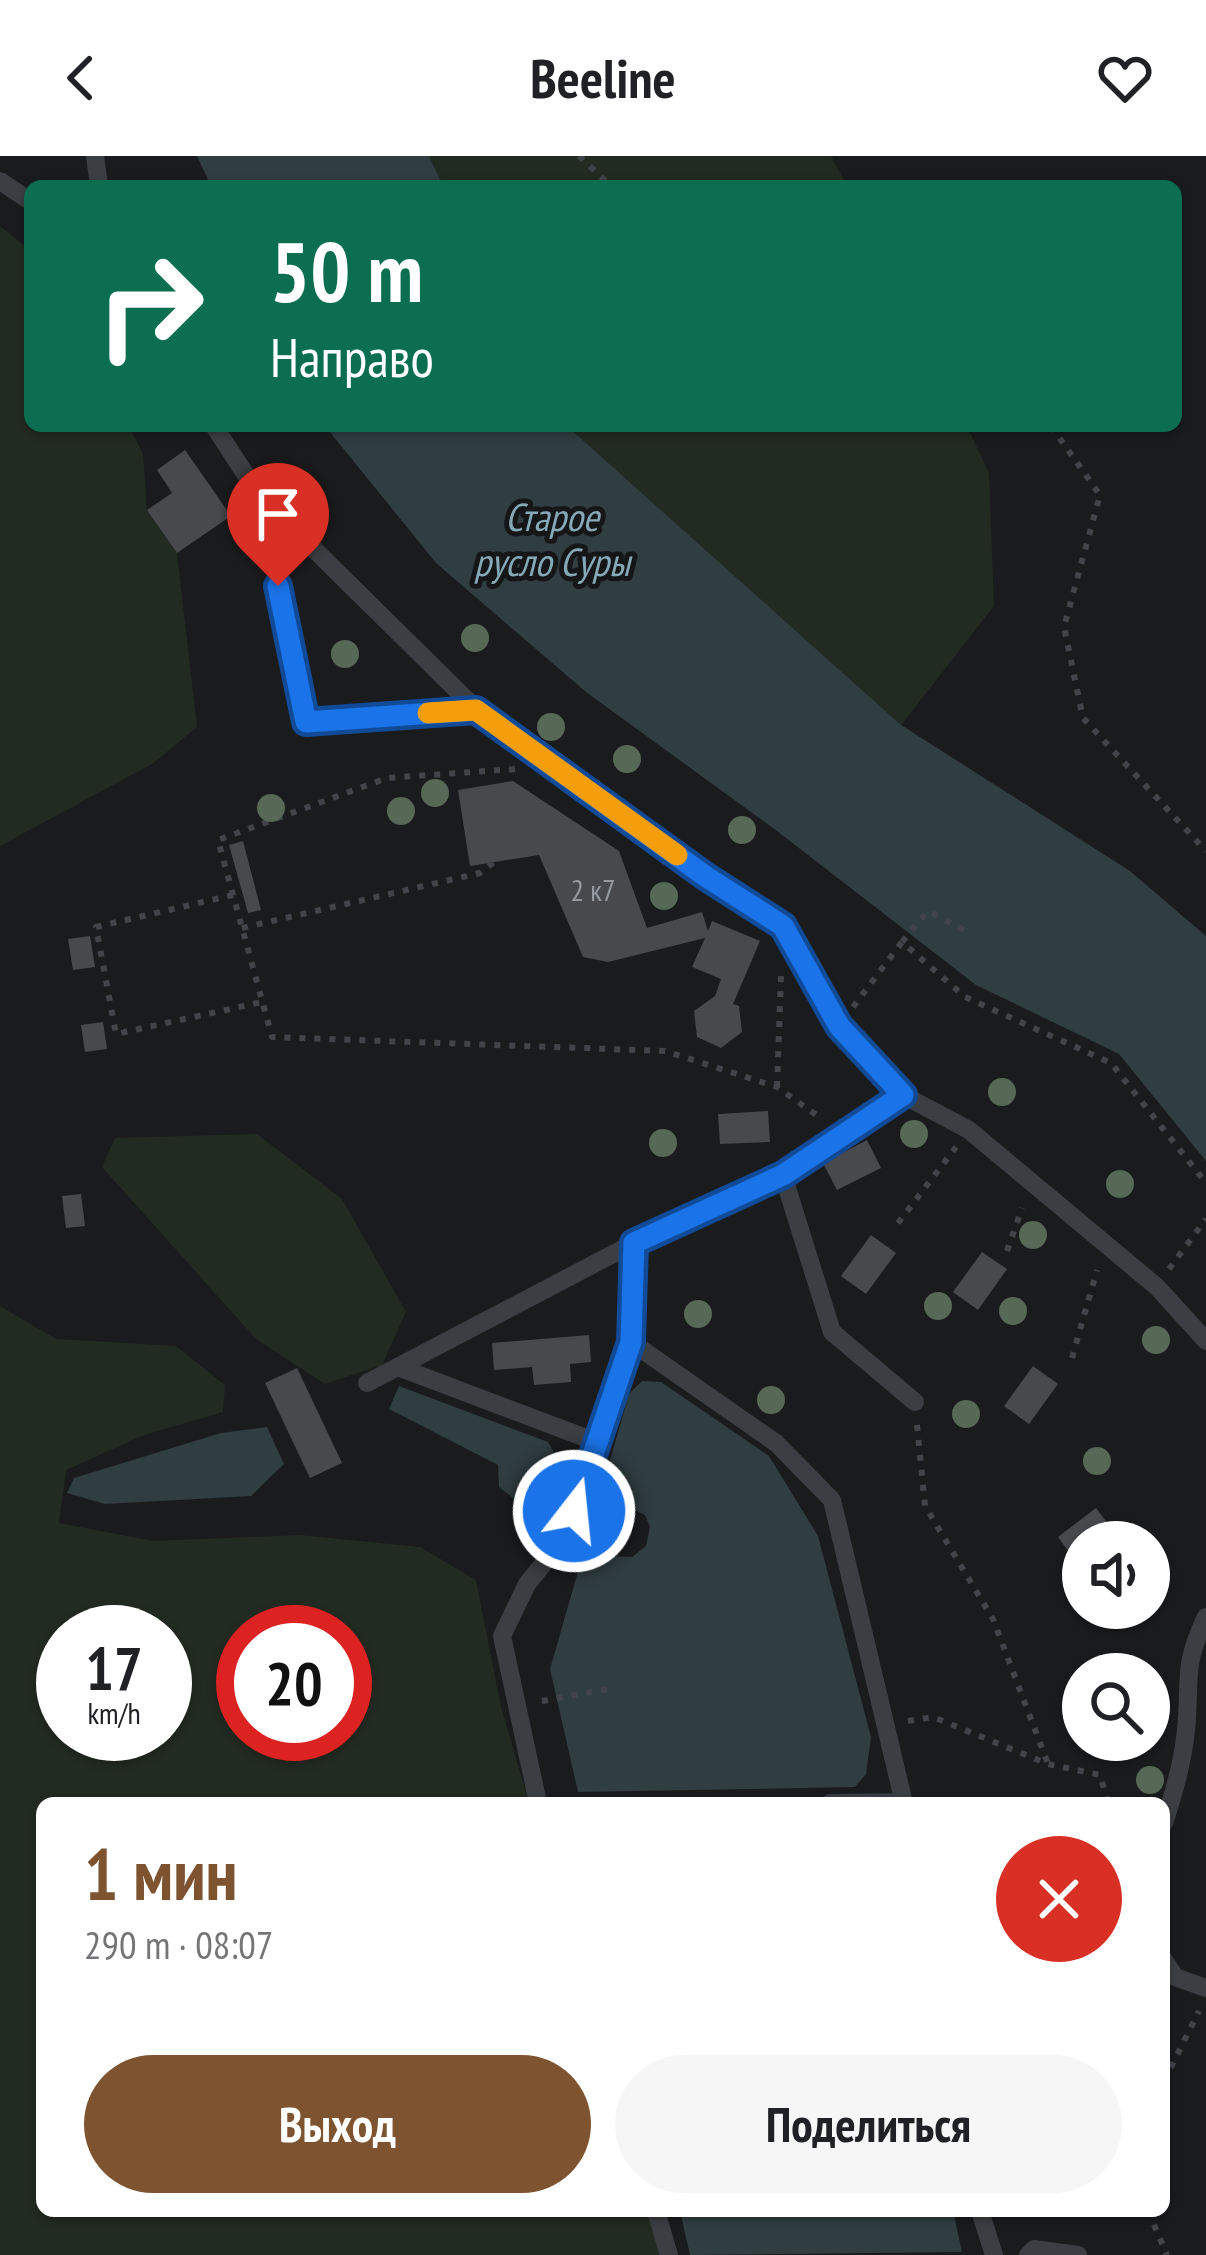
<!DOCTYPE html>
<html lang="ru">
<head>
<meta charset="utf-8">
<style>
	body { margin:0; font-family:"PT Sans Narrow",sans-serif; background:#f6f6f6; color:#202124; height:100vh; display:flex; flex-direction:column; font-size:45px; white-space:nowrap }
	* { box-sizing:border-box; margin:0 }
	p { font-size:39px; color:#757577 }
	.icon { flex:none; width:66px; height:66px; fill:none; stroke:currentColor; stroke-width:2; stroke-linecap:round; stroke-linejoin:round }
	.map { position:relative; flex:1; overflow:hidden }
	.sheet { position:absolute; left:36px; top:1641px; width:1134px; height:420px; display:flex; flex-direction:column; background:#fff; border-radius:18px; box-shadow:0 3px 9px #0004 }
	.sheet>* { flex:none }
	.top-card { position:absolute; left:24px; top:24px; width:1158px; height:252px; border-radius:18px; box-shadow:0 3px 9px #0004; background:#0b6e4f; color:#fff; overflow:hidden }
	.fabs { position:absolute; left:1062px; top:1365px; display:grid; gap:24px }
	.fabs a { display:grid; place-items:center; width:108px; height:108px; border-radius:50%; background:#fff; box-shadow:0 3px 9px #0004; font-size:60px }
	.speed { position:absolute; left:36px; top:1449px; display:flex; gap:24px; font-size:60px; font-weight:700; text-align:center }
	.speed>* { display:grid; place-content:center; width:156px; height:156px; border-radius:50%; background:#fff; box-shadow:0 3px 9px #0004; line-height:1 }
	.speed small { font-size:30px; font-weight:400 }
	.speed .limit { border:18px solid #d22; background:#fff; color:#111 }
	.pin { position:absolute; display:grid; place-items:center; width:102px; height:102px; color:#fff; margin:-123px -51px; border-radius:50% 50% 50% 0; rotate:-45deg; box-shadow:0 0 12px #0007 }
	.pin .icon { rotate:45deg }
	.me { position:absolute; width:132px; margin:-66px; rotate:16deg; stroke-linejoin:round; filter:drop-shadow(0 0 9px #0008) }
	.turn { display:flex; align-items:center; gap:42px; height:252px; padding:0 48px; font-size:54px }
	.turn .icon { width:156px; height:156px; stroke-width:2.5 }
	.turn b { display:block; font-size:84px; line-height:102px }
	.round { display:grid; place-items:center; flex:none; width:126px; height:126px; border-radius:63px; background:#f6f6f6 }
	.headline { display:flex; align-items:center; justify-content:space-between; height:204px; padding:0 48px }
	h1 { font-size:72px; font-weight:700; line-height:90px; color:#7e5430 }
	.primary-button { display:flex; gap:24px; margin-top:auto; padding:24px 48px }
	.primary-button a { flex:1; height:138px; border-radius:72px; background:#7e5430; color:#fff; font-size:48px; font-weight:700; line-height:138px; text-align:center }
	.primary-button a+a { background:#f6f6f6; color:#202124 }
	header { display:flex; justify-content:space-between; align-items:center; height:156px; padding:0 48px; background:#fff; font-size:54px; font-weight:700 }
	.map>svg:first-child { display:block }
	.green { fill:#222b22; fill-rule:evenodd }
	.water { fill:#303d41 }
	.pier { fill:#1a1b1d }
	.building { fill:#47494d }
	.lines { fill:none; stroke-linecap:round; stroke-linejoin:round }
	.path { stroke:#414549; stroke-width:6; stroke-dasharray:6 9; stroke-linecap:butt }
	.service { stroke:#3b3e42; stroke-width:18 }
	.tree { fill:#576856 }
	.route-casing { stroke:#114b97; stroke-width:30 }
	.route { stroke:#1a73e8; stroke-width:21 }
	.slow { stroke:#f59e0b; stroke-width:21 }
	.labels { text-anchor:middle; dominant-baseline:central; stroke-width:10; stroke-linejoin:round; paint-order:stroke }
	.number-label { font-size:30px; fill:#949aa0 }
	.water-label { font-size:39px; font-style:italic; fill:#85a9b6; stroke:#151618 }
</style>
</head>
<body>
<header><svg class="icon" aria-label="back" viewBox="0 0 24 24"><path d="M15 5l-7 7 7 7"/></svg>Beeline<svg class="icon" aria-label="heart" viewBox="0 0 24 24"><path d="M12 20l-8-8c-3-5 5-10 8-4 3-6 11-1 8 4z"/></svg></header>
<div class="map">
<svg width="1206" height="2099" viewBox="0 0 1206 2099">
	<rect width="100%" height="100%" fill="#1a1b1d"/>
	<path class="green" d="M429 0H831L847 30H443Z
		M0 70 30 94V270H129L143 298 147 354 177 397 197 571 152 608 0 690Z
		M567 270H967L989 317 994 450 901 569Z
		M257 978 342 1043 406 1156 382 1209 325 1228 256 1183 102 1011 115 982Z
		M0 1150 56 1183 176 1190 225 1229 223 1256 144 1279 66 1314 59 1367 153 1385 300 1379 420 1391 476 1424 501 1551 529 1647H42V2055H651L664 2099H0ZM63 1476H165V1578H63ZM243 1476H345V1578H243Z"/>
	<path class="water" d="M197 0H429L443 30H211Z
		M325 270H567L901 569 1130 715 1206 780V1005L1119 898 976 829 777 675 586 536 436 407Z
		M642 1225 661 1226 769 1300 818 1380 871 1581 866 1618 855 1631 578 1636 550 1513 629 1238Z
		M399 1230 548 1286C570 1318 546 1341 513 1342L499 1331 498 1309 389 1253Z
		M267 1271 284 1308 251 1340 105 1348 67 1337 74 1322 221 1277Z
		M680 2055H953L962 2096 690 2099Z"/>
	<path class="pier" d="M596 1336 645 1359 650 1371 646 1390 632 1401 610 1400 581 1387Z"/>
	<path class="building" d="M185 294 231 360 177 397 147 354 172 337 157 314Z
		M513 625 619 695 647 772 702 756 708 775 712 765 760 785 733 848 739 850 742 876 721 892 697 881 694 855 715 840 721 823 692 811 705 782 608 806 583 801 539 699 470 710 458 634Z
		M243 685 261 754 248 757 229 689Z
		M90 780 95 811 73 814 68 783Z
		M103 866 107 893 85 896 81 869Z
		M768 955 770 986 720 988 718 958Z
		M867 984 881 1012 837 1034 823 1007Z
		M81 1038 85 1070 66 1072 62 1040Z
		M871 1079 896 1097 866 1138 841 1120Z
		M982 1096 1007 1113 978 1154 953 1136Z
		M589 1179 591 1206 570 1208 571 1226 534 1229 532 1211 494 1214 492 1187Z
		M1033 1210 1058 1228 1029 1268 1004 1250Z
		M297 1212 342 1307 310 1322 265 1227Z
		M1096 1352 1115 1377 1102 1386H1083V1401L1076 1406 1058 1381Z"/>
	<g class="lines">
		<path class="path" d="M579 0 611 30
			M1051 270 1100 339 1064 471 1083 562 1206 695
			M515 613 387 622 218 684 272 881 665 895 777 931 822 963
			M233 739 96 771 116 878 262 846
			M242 772 480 717 494 706
			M964 774 928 755 902 786 965 841 1111 907 1206 1027
			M853 851 902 786
			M777 931 781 820
			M898 1067 956 991
			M1007 1095 1022 1052
			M1169 1113 1206 1063
			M1072 1202 1097 1114
			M917 1269 925 1350 993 1463 1048 1608
			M542 1545 608 1533
			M908 1565 933 1561 1048 1608 1100 1619 1108 1647
			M1164 1925 1199 1855
			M1148 2055 1167 2099"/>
		<path class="service" d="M95 0 99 30
			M0 25 30 45
			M214 270 259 339 477 554 705 720 783 771 839 870 903 939 969 974 1157 1131 1206 1185
			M259 339 306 566 477 554
			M903 939 783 1019 832 1176 915 1246
			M631 1186 776 1287 832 1344 904 1647
			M398 1211 594 1285
			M367 1227 634 1087 783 1019
			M538 1647 502 1480 527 1428 566 1380 631 1186 634 1087
			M830 1647 904 1646
			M1164 1667C1174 1637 1183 1606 1186 1574 1191 1523 1182 1511 1206 1461
			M1164 1804 1175 1821 1206 1832
			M656 2055 669 2099
			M980 2055 994 2099
			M1028 2099 1034 2093 1078 2099"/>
	</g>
	<g class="tree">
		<circle cx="475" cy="482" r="14"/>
		<circle cx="345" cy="498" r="14"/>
		<circle cx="551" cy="571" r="14"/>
		<circle cx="627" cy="603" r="14"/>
		<circle cx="435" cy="637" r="14"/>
		<circle cx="271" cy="652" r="14"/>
		<circle cx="401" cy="655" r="14"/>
		<circle cx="742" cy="674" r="14"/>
		<circle cx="664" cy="740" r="14"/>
		<circle cx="1002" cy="936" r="14"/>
		<circle cx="914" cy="978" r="14"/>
		<circle cx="663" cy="987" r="14"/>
		<circle cx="1120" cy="1028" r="14"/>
		<circle cx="1033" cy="1079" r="14"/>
		<circle cx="938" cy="1150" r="14"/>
		<circle cx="1013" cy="1155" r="14"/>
		<circle cx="698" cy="1158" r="14"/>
		<circle cx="1156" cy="1184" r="14"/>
		<circle cx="771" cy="1244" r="14"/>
		<circle cx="966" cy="1258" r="14"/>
		<circle cx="1097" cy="1305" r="14"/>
		<circle cx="1150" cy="1624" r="14"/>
	</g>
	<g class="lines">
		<defs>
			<path id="route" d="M278 430 306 566 476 554 705 720 783 770 839 870 903 939 783 1019 634 1087 631 1186 574 1355"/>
		</defs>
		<use href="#route" class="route-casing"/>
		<use href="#route" class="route"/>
		<path class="slow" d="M428 557 476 554 677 699"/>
	</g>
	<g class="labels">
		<g class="number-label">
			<text x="593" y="733">2 к7</text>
		</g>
		<g class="water-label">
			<text x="552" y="360">Старое<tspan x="552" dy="45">русло Суры</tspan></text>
		</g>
	</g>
</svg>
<div class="fabs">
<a><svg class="icon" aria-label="sound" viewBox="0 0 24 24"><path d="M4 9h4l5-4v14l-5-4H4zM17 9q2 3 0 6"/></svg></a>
<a><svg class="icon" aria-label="search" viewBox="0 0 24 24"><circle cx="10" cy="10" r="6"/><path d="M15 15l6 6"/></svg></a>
</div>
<div class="speed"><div>17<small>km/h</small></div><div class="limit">20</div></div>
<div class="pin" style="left:278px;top:430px;background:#d93025"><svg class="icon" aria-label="arrive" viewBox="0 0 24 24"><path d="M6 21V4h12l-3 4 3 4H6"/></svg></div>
<svg class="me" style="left:574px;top:1355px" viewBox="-20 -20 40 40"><circle r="17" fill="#1a73e8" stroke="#fff" stroke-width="3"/><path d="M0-11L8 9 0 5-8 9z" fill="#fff"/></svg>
<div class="top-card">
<div class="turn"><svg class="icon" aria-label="right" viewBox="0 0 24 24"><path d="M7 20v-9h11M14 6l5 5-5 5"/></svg><div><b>50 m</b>Направо</div></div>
</div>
<section class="sheet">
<div class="headline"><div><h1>1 мин</h1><p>290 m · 08:07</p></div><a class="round" style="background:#d93025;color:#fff"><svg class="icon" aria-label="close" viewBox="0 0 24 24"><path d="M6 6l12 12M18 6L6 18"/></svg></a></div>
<div class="primary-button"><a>Выход</a><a>Поделиться</a></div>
</section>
</div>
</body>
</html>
